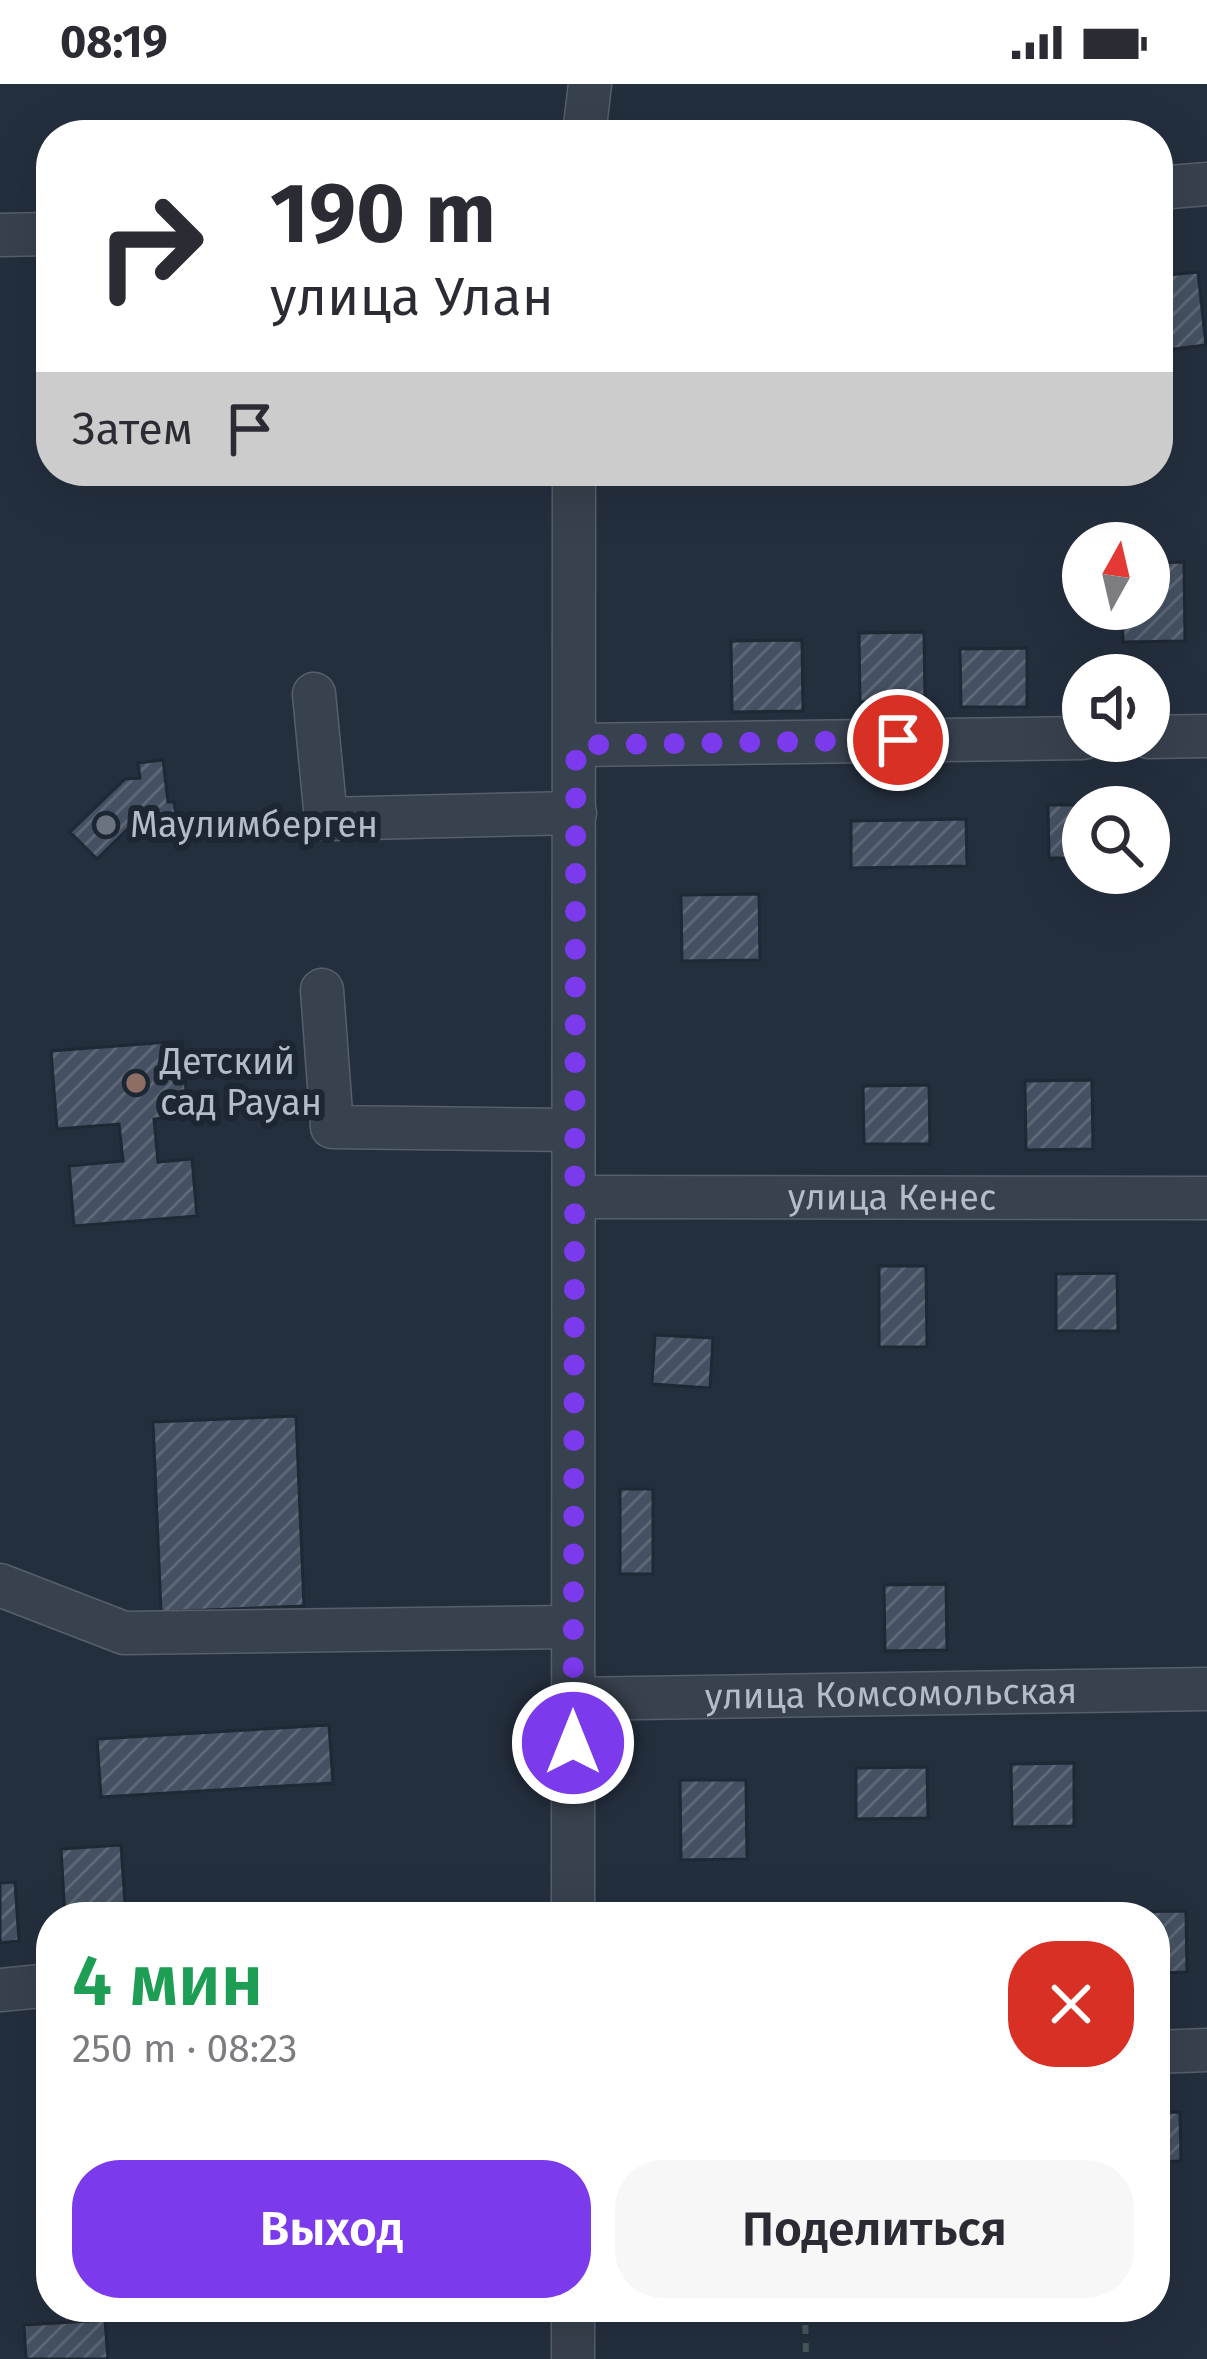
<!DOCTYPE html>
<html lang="ru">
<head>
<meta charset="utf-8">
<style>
	body { margin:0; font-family:"Fira Sans",sans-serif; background:#f7f7f7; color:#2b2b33; height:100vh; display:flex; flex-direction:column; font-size:45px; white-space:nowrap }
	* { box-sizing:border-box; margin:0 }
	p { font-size:39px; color:#7c7c81 }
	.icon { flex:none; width:66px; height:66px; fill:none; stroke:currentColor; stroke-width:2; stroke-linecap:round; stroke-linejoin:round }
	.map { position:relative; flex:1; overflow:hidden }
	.side { position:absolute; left:36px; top:1818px; width:1134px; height:420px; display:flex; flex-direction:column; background:#fff; border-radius:48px; box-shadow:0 12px 48px #0002 }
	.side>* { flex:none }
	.top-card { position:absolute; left:36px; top:36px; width:1137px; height:366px; border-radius:48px; box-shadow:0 12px 48px #0002; background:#fff; color:#2b2b33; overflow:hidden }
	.needle { width:78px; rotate:8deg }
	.tools { position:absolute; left:1062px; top:438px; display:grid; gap:24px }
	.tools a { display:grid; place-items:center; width:108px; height:108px; border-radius:50%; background:#fff; box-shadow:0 12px 48px #0002; font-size:60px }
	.pin { position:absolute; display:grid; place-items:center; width:102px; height:102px; color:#fff; margin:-51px; border:6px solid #fff; border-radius:50%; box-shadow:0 3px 12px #0007 }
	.me { position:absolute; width:132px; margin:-66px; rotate:0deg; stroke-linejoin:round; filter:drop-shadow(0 0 9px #0008) }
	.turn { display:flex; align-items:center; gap:42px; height:252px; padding:0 36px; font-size:54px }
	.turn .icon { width:156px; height:156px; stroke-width:2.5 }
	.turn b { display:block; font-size:84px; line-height:102px }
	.then { display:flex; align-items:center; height:114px; padding:0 36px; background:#0003; gap:24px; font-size:45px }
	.round { display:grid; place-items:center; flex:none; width:126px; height:126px; border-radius:48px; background:#f7f7f7 }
	.head { display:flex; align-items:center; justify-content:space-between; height:204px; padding:0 36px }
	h1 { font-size:72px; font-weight:600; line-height:90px; color:#1e9e55 }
	.button { display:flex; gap:24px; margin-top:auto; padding:24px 36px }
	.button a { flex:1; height:138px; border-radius:48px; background:#7c3aed; color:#fff; font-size:48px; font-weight:600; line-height:138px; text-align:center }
	.button a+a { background:#f7f7f7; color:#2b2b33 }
	.status { display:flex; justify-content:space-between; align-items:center; height:84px; padding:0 60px; background:#fff; direction:ltr }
	.status svg { height:33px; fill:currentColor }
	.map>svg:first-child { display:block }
	.building { fill:url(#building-hatch); stroke:#1f2835; stroke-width:3 }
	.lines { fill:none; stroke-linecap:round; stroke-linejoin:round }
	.minor-casing { stroke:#565f6c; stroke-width:45 }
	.path { stroke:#44595c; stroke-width:6; stroke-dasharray:9 9; stroke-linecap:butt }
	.minor { stroke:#38414e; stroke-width:42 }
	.route { stroke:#7c3aed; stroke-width:21; stroke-dasharray:0 37.8 }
	.worship-dot { fill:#6b7280; stroke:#1d2633; stroke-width:4.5 }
	.education-dot { fill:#8d6e63; stroke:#1d2633; stroke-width:4.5 }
	.labels { text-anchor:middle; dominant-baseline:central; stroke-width:12; stroke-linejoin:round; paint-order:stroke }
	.poi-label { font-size:36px; fill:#b4bcc9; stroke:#1d2633; text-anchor:start }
	.street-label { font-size:36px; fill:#b4bcc9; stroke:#1d2633 }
</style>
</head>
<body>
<div class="status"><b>08:19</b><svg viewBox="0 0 49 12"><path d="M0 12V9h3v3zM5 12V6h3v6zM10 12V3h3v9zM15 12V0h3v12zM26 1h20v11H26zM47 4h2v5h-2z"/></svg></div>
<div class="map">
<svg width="1207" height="2275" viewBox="0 0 1207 2275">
	<defs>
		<pattern id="building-hatch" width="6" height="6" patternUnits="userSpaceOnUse" patternTransform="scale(3)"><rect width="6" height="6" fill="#455162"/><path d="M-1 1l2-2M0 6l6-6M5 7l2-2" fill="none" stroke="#5d6877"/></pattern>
	</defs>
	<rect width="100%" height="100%" fill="#242f3e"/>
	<path class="building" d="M1198 188 1206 261 1158 267V192Z
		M1184 478 1185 557 1123 558 1122 525H1149V479Z
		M924 548 925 617 860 618 859 549Z
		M802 556 803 627 732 628 731 557Z
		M1027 564V623H961L960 565Z
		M163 676 168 718H174L177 738 149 741 147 726 97 775 70 748 125 695 140 694 138 679Z
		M1149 720 1150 773 1149 723H1083V774H1049L1048 721Z
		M966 735 967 782 851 784V737Z
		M759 810 760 876 682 877 681 811Z
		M182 957 188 1032 154 1035 158 1078 192 1075 197 1132 74 1142 69 1082 123 1077 119 1040 57 1045 51 967Z
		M1092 996 1093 1065 1026 1066 1025 997Z
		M929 1001 930 1060H864L863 1002Z
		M879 1182H926L927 1263H879Z
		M1117 1189 1118 1247H1056V1190Z
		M655 1251 713 1254 710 1304 652 1300Z
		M296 1332 304 1522 161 1528 153 1338Z
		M620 1405H653V1490H620Z
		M946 1500 947 1566 885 1567 884 1501Z
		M329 1641 333 1699 101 1713 97 1655Z
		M1074 1679V1742L1012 1743 1011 1680Z
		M927 1683 928 1734 856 1735V1684Z
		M680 1696H746L747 1775 681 1776Z
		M121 1761 126 1833H65L61 1765Z
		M15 1798 19 1857 0 1859V1799Z
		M1186 1827 1187 1888 1155 1889V1833H1117L1116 1828Z
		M51 1984V2047H45L41 1985Z
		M1180 2028 1181 2077 1155 2078V2029Z
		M51 2125V2210L42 2211 37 2126Z
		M105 2236 108 2275H26L24 2241Z"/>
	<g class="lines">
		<defs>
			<g id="minor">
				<path d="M584 51 590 0"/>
				<path d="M1158 104 1207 100"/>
				<path d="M0 151 51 150"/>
				<path d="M314 610 326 735 575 729"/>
				<path d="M1149 653 1207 652"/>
				<path d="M576 661 1083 654"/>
				<path d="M322 906 332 1043 573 1046"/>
				<path id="s1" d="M574 1113 1207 1114"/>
				<path d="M0 1501 124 1549 572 1543"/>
				<path id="s2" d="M573 1615 1207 1605"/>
				<path d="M573 1833 574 387"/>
				<path d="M0 1906 51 1901"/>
				<path d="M1155 1968 1207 1966"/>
				<path d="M573 2223V2275"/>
			</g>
		</defs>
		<use href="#minor" class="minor-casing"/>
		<path class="path" d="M805 2223 806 2275"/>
		<use href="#minor" class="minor"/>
	</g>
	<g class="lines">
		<path class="route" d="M573 1659 576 661 898 656"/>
	</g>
	<circle class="worship-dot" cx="106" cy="741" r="12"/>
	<circle class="education-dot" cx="136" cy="999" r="12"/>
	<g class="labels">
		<g class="poi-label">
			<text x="130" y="741">Маулимберген</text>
			<text x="160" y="978">Детский<tspan x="160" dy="41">сад Рауан</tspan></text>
		</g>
		<g class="street-label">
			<text stroke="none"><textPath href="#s1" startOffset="318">улица Кенес</textPath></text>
			<text stroke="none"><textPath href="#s2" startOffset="318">улица Комсомольская</textPath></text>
		</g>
	</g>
</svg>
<div class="tools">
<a><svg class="needle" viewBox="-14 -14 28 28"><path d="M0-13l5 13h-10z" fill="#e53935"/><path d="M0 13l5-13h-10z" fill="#7c7c81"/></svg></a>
<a><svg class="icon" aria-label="sound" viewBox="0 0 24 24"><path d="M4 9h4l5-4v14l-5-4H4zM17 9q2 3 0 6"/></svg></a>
<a><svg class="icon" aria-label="search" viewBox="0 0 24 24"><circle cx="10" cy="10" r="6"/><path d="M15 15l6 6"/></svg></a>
</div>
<div class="pin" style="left:898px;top:656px;background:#d93025"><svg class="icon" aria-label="arrive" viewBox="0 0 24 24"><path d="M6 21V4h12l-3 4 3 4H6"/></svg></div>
<svg class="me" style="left:573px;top:1659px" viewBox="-20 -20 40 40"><circle r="17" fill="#7c3aed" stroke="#fff" stroke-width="3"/><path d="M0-11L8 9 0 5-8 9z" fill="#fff"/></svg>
<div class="top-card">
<div class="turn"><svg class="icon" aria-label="right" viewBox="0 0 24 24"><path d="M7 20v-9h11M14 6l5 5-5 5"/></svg><div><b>190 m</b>улица Улан</div></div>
<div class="then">Затем<svg class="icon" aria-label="arrive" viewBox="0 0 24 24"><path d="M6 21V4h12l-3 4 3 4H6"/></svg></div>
</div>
<section class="side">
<div class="head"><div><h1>4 мин</h1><p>250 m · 08:23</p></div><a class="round" style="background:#d93025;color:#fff"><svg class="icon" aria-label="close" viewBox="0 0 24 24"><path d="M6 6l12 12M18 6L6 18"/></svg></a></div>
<div class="button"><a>Выход</a><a>Поделиться</a></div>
</section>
</div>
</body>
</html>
